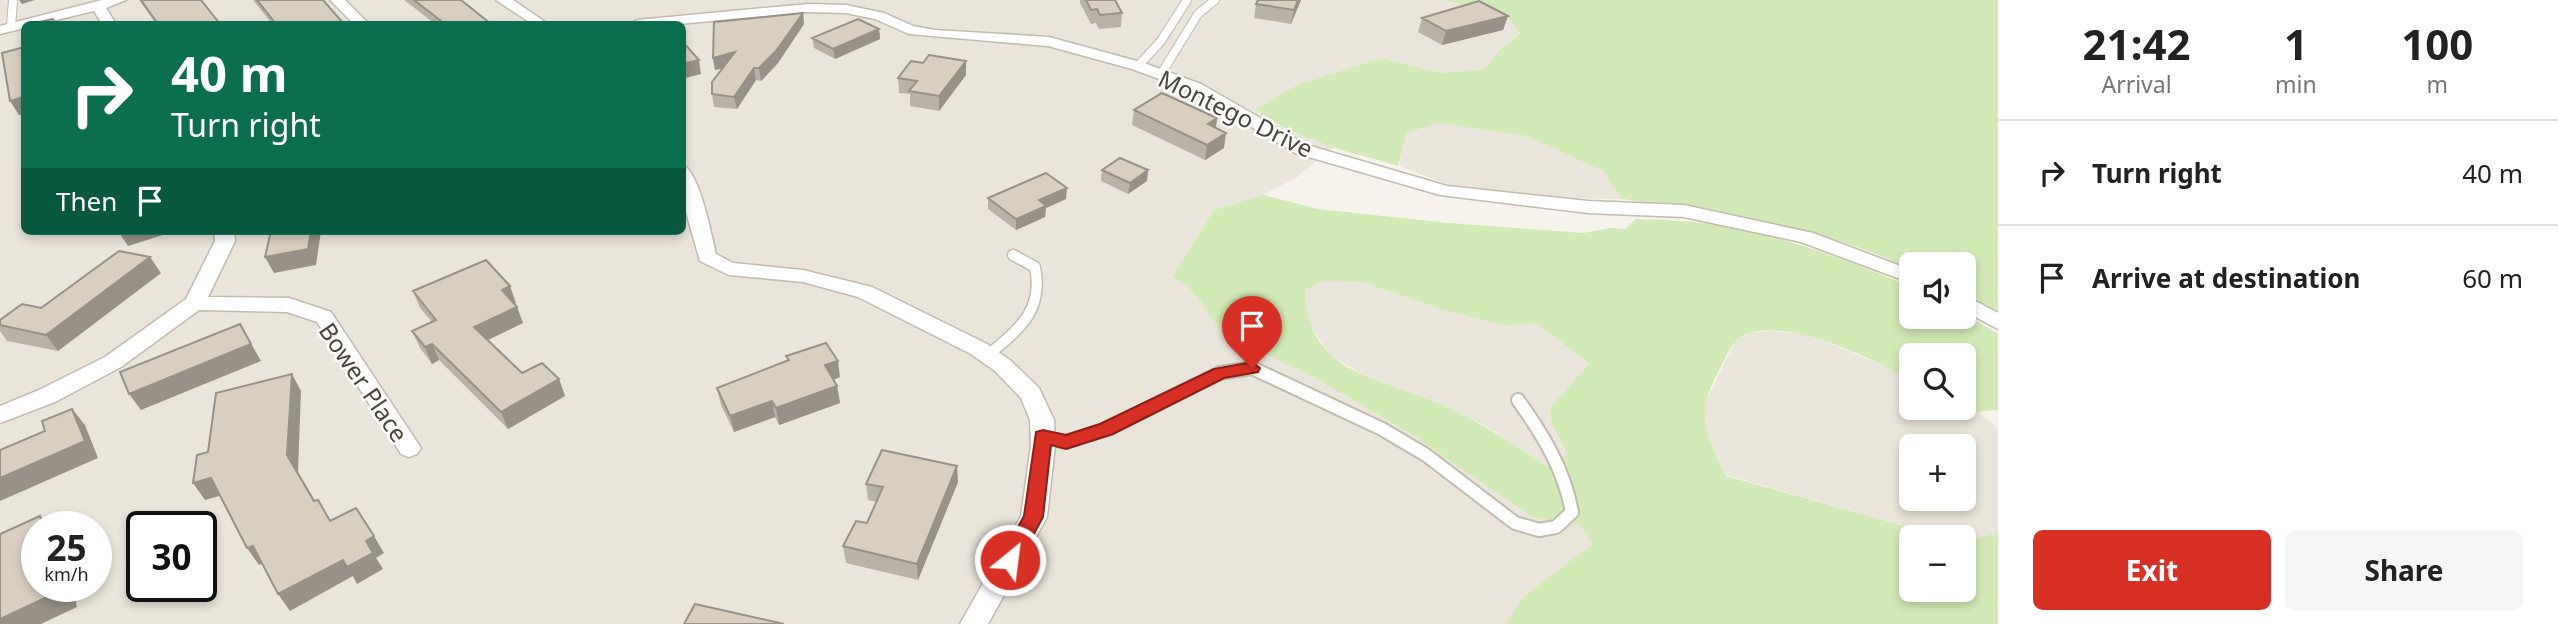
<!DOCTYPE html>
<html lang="en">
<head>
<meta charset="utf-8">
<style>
	body { margin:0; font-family:"Noto Sans",sans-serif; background:#f6f6f6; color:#222; height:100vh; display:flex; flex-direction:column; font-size:26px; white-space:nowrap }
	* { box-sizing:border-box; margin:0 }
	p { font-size:23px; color:#767676 }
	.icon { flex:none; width:38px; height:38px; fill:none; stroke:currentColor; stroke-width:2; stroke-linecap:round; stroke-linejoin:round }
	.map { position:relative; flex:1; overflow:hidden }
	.drawer { display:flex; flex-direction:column; background:#fff; width:560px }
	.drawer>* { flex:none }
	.hud { position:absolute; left:21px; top:21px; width:665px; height:214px; border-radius:10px; box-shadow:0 4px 10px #0003; background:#0b6e4f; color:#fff; overflow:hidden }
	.controls { position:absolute; left:1899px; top:252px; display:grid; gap:14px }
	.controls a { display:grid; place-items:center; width:77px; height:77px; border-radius:10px; background:#fff; box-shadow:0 4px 10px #0003; font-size:35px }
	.speed { position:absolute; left:21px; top:511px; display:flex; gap:14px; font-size:35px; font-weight:700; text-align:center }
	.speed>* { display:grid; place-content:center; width:91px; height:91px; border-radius:50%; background:#fff; box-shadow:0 4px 10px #0003; line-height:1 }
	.speed small { font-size:18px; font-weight:400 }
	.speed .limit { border:4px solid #111; border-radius:10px; background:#fff; color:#111 }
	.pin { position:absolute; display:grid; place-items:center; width:60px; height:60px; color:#fff; margin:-72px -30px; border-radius:50% 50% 50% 0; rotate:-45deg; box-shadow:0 0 7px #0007 }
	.pin .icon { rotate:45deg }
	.me { position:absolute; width:77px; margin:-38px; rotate:29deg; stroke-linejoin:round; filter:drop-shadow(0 0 5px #0008) }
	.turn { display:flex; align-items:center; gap:24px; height:147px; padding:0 35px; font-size:32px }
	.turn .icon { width:91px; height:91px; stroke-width:2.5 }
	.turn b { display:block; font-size:49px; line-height:60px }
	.then { display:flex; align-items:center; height:66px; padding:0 35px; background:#0003; gap:14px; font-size:26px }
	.eta { display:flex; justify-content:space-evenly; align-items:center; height:119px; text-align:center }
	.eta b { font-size:42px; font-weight:700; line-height:49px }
	.button { display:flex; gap:14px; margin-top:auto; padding:14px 35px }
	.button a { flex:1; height:80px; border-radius:10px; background:#d93025; color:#fff; font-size:28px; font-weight:700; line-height:80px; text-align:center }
	.button a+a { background:#f6f6f6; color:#222 }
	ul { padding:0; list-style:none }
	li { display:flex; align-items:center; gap:21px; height:105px; padding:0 35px; border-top:2px solid #e0e0e0 }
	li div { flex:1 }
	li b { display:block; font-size:26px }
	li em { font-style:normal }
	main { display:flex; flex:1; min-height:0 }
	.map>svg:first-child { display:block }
	.residential { fill:#eae5da; fill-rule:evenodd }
	.green { fill:#d2eab5; fill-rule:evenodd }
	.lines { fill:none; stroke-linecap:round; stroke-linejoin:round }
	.lane-far2-casing { stroke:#c2bbae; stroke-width:10 }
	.lane-far1-casing { stroke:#c2bbae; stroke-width:13 }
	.lane-casing { stroke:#c2bbae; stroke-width:16 }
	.street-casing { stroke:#c2bbae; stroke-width:3 }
	.lane-far2 { stroke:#fff; stroke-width:8 }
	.lane-far1 { stroke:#fff; stroke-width:10 }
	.lane { stroke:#fff; stroke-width:12 }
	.street { fill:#fff; fill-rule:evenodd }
	.wall { fill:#bab2a6 }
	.shaded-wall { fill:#979187 }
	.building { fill:#d8cfc1; stroke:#979187; stroke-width:2 }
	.route { fill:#d93025; stroke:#8d1f18; stroke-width:2 }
	.labels { text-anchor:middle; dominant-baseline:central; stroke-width:5; stroke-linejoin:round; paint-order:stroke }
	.street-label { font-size:24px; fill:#4b4439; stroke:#fff }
</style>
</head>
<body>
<main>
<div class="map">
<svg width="1998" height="624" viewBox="0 0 1998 624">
	<rect width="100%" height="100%" fill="#f6f3ec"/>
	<path class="residential" d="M0 0H1443L1506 15 1520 32 1499 51 1485 69 1441 73 1381 58 1297 85 1256 109 1274 124 1312 141 1334 147 1296 178 1263 195 1214 210 1172 277 1187 286 1202 303 1210 317 1233 339 1311 376 1411 434 1532 517 1580 525 1592 544 1523 597 1506 624H0ZM24 24H682V231H24ZM37 527H96V586H37ZM142 527H201V586H142Z
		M1437 123 1526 136 1603 171 1622 199 1529 198 1489 192 1444 183 1399 166 1407 133Z
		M1323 281 1362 282 1444 310 1505 326 1536 323 1590 365 1552 424 1569 455 1547 466 1484 425 1434 401 1369 378 1330 355 1306 319 1305 290Z
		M1770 331 1801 334 1829 343 1898 372 1911 381V408H1964V404L1967 403 1996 426 1998 430V532L1964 542V537H1944L1726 475 1705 432 1703 407 1735 341 1750 333ZM1911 446H1964V499H1911Z"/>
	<path class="green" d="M1443 0H1998V311L1964 295V264H1911V269C1820 226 1720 213 1622 199L1603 171 1526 136 1437 123 1407 133 1398 166C1349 151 1297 142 1255 109L1297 85 1381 58 1441 73 1485 69 1499 51 1520 33 1506 15Z
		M1263 195 1318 209 1449 223 1583 233 1611 228 1625 229 1636 219C1666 220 1694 221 1723 226 1787 237 1850 261 1909 286L1911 317H1964V314L1998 334V410L1978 412 1964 404V355H1911V381C1878 360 1768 307 1735 342 1728 349 1724 362 1719 370 1694 417 1705 431 1726 476L1944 537H1911V590H1964V542L1998 532V624H1506L1523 597 1592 544 1580 525 1532 517 1411 434 1311 376 1233 339 1210 317 1202 303 1187 286 1172 277 1214 210ZM1323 281 1362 282 1444 310 1505 326 1536 323 1589 364 1550 408 1552 424 1568 455 1547 466C1511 443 1476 419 1436 402 1408 390 1348 375 1329 353 1310 332 1306 317 1305 290Z"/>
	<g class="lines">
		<defs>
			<path id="lane-far2" d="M11 27 13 0
				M1138 66 1161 41 1187 0
				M1161 74 1198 14 1215 0"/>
			<path id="lane-far1" d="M988 355C1019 329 1044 311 1035 267L1013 255
				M1247 369H1254"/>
			<path id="lane" d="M1043 437 1066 442 1107 429 1220 373 1252 368 1382 429 1426 455 1515 523 1539 530 1556 527 1572 512C1564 469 1543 435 1518 400"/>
			<path id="street" d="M102 0H126L106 8 116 24H102L94 11 39 24H24V28L0 34V26Z
				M330 0H345L369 24H354Z
				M496 0H513L548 24H532Z
				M808 4 846 5 884 13 913 26 935 30 1049 37 1144 63 1201 84 1307 145 1447 186 1588 201 1684 205 1813 233 1911 270V283L1801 242 1684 217 1588 213 1440 195 1295 153 1189 90 1132 69 1048 46 909 34 875 19 846 13 808 12 679 24H630L637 20Z
				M682 165C699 169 712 237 716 254L733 263 803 270 872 287 987 344 1011 361 1039 388 1054 420 1055 445 1047 517 988 624H960L1021 516 1031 445 1030 420 1021 398 995 371 971 354 858 297 803 282 729 275 700 261 682 198Z
				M214 231H234L235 241 208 297 289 298 331 312 417 442 421 448 417 454 409 457 401 454 317 322 287 312 199 310 121 367 55 402 0 423V406L39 390 105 357 186 299 215 241Z
				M1964 295 1998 313V329L1964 311Z"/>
		</defs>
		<use href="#lane-far2" class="lane-far2-casing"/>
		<use href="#lane-far1" class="lane-far1-casing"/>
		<use href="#lane" class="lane-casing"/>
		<use href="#street" class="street-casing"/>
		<use href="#lane-far2" class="lane-far2"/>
		<use href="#lane-far1" class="lane-far1"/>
		<use href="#lane" class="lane"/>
		<use href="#street" class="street"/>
	</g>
	<path class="wall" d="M139 0H201L220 24H156Z
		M253 0H323L344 24H272Z
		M404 0H461L491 24H435Z
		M1080 0H1115L1122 13 1121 27 1099 29 1096 23 1091 24 1080 3Z
		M1301 0 1291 24 1254 18 1256 4Z
		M803 13 804 24 778 63 761 81 756 80 737 109 714 107 712 94 722 69 715 70 713 58Z
		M1508 16 1503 30 1442 45 1418 32 1422 18Z
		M879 29 880 39 835 59 814 48 812 38Z
		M966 61V75L939 111 910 106V94L899 93 898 78 923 63Z
		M1134 110 1217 118 1216 128 1224 148 1205 160 1132 125Z
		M1102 170H1148L1147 181 1128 194 1101 181Z
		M988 198 1066 199 1046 208 1045 217 1016 230 988 209Z
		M161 273 58 351 7 341 0 331V320Z
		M413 291 516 303 514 304 517 307 523 323 487 340 522 373 559 379 565 396 508 429 439 360 432 364 420 348 412 331 432 322 420 308Z
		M786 356 840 377 834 380 837 386 840 403 779 425 775 417 734 432 721 405 717 388 787 360Z
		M958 482 918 580 846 563 843 546 867 523 877 502 868 500 866 484Z"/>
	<path class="shaded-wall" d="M19 0H35L22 4Z
		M1298 0H1301L1291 24 1294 10Z
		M803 13 804 24 778 63 761 81 759 68Z
		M1508 16 1503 30 1442 45 1446 31Z
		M879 29 880 39 835 59 833 49Z
		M735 52 737 65 715 70 713 58Z
		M699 60 701 74 682 79V64Z
		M966 61V75L939 111V96Z
		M754 68 756 80 737 109 734 97Z
		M24 97V114L19 115 10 101Z
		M1217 118 1215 133 1208 124Z
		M1226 133 1224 148 1205 160 1207 145Z
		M1148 170 1147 181 1128 194 1130 183Z
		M1067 188 1066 199 1046 208 1045 217 1016 230V219L1039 200Z
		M118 231H165L166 234 128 246Z
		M311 231H321L316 265 274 273 265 257Z
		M150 257 161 273 58 351 46 335Z
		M510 286 516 303 508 306 502 290Z
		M517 307 523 323 480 344 474 327Z
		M240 324 261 361 141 410 129 394Z
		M432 344 439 360 432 364 425 347Z
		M838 361 840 377 827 382 825 365Z
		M292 374 301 391 298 472 325 518 287 455Z
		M559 379 565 396 508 429 501 412Z
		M837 386 840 403 779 425 776 408Z
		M772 401 775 417 734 432 730 416Z
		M72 409 85 425 98 458 0 501V478Z
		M957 466 958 482 918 580 917 564Z
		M211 478 223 495 205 500 193 483Z
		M40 516 50 527H43Z
		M374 536 384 553 376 558 366 541Z
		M253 546 265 562 259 565 247 548Z
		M373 553 383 569 357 584 353 576 290 611 278 594 343 560Z
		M61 586H72L77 607 41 624H0V619Z"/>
	<path class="building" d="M141 0H201L220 24H158Z
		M257 0H323L344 24H282L281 23 276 24Z
		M414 0H461L491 24H445Z
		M1086 0H1115L1122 13 1100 15 1097 9 1091 10Z
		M1258 0H1298L1294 10 1256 4Z
		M1479 1 1508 16 1446 31 1422 18Z
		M803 13 776 51 759 68H754L734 97 712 94V82L735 52 713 58 714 22Z
		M53 19 55 24H30Z
		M858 19 879 29 833 49 812 38Z
		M682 41 699 60 682 64Z
		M24 47V97L10 101 2 53Z
		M929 55 966 61 939 96 909 91 917 81 898 78 911 61 923 63Z
		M1162 93 1217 118 1208 124 1226 133 1207 145 1134 110Z
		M1120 158 1148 170 1130 183 1102 170Z
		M1046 173 1067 188 1039 200 1046 206 1016 219 988 198Z
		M271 231H311L308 249 265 257Z
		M119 251 150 257 46 335 0 325V320L22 304 41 308Z
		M486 260 510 286 502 290 517 307 474 327 522 373 542 363 559 379 501 412 432 344 425 347 412 331 436 320 413 291Z
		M240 324 251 344 129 394 120 372Z
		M826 343 838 361 825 365 837 386 776 408 772 401 730 416 717 388 789 360 786 356Z
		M292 374 287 455 314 501 318 500 330 521 356 508 374 536 366 541 373 553 347 567 343 560 278 594 253 546 247 548 211 478 193 483 197 455 208 452 216 393Z
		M72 409 85 441 0 478V450L45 431 42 421Z
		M882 450 957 466 917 564 843 546 856 521 867 523 883 487 866 484Z
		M40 516 43 527H37V586H61L62 590 0 619V534Z
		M695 604 784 624H684Z"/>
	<path class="route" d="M1252 362 1260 368 1258 372 1224 378 1113 434 1066 449 1051 445 1043 517 1017 565 1010 568 1002 565 1000 560 1024 516 1036 432 1043 430 1066 435 1100 424 1214 369Z"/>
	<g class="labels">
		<g class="street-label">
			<text transform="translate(1236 113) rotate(26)">Montego Drive</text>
			<text transform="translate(364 382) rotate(56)">Bower Place</text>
		</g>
	</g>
</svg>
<div class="controls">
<a><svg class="icon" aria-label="sound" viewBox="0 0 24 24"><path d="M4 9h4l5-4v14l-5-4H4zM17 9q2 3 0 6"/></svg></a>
<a><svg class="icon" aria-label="search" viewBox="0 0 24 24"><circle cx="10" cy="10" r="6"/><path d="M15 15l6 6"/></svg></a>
<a>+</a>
<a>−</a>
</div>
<div class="speed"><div>25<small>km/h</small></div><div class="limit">30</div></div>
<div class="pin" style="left:1252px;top:368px;background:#d93025"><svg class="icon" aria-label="arrive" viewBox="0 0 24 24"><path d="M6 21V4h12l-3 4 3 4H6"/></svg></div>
<svg class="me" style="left:1010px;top:560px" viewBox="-20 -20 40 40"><circle r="17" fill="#d93025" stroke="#fff" stroke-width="3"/><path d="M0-11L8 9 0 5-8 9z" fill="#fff"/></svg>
<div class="hud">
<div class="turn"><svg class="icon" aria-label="right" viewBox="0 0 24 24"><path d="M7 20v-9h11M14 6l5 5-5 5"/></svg><div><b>40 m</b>Turn right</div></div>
<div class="then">Then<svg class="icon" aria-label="arrive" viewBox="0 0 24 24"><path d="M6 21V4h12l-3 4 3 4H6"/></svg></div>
</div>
</div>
<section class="drawer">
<div class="eta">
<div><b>21:42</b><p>Arrival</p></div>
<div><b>1</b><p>min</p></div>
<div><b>100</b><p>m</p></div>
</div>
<ul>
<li><svg class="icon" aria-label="right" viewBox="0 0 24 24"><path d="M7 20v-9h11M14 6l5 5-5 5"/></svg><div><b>Turn right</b></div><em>40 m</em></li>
<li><svg class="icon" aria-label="arrive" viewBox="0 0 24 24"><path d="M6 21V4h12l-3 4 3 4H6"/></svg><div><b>Arrive at destination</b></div><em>60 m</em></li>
</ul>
<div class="button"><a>Exit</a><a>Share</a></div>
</section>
</main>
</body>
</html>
